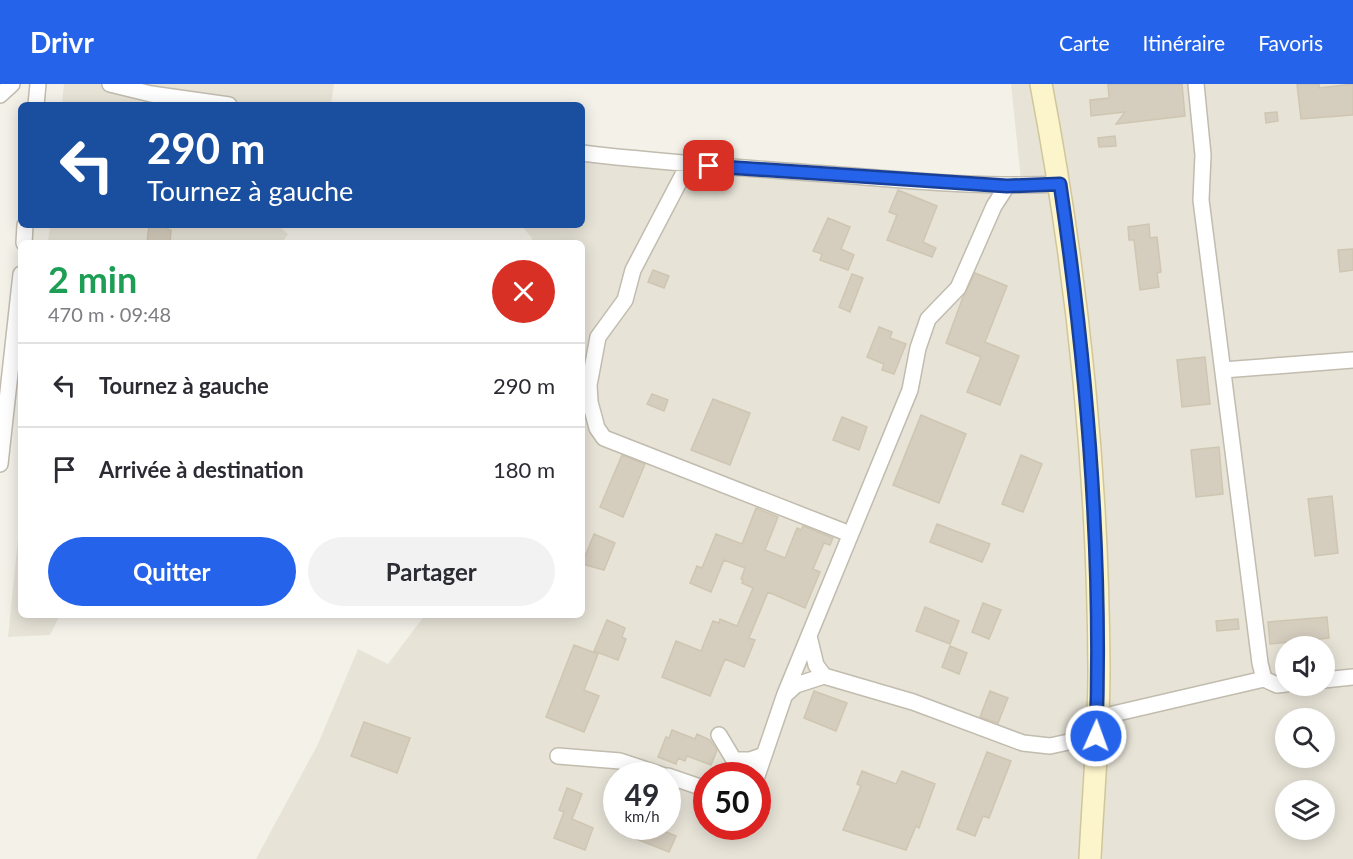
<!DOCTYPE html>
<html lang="fr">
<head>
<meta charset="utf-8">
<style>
	body { margin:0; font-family:Lato,sans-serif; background:#f2f2f3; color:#2b2b33; height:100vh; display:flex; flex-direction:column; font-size:22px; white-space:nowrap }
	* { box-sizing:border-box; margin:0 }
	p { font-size:20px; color:#7c7c81 }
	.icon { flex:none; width:33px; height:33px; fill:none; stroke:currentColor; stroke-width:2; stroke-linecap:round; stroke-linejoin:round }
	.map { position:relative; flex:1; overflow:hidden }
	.sheet { position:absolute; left:18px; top:156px; width:567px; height:378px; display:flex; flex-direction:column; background:#fff; border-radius:9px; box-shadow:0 3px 15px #0003 }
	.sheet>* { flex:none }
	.guide { position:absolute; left:18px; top:18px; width:567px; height:126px; border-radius:9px; box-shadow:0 3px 15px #0003; background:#1a4fa0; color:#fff; overflow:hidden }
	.tools { position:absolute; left:1275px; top:552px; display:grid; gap:12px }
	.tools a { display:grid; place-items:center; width:60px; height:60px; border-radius:50%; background:#fff; box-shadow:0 3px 15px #0003; font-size:30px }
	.speed { position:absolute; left:603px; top:678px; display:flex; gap:12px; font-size:30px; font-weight:700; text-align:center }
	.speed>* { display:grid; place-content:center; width:78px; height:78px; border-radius:50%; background:#fff; box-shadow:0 3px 15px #0003; line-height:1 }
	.speed small { font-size:15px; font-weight:400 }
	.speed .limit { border:9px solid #d22; background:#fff; color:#111 }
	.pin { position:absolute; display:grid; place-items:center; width:51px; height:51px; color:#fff; margin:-26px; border-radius:12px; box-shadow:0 3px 9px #0006 }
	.me { position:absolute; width:66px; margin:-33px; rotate:2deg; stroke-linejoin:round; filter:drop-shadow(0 0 4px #0008) }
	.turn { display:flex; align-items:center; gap:21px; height:126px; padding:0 30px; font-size:27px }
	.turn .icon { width:78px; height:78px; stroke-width:2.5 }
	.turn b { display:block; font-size:42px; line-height:51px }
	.round { display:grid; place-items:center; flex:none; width:63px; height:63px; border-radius:32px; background:#f2f2f3 }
	.overview { display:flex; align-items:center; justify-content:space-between; height:102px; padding:0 30px }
	h1 { font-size:36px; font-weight:700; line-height:45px; color:#1e9e55 }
	.cta { display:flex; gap:12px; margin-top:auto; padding:12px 30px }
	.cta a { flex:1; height:69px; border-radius:36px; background:#2563eb; color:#fff; font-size:24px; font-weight:700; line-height:69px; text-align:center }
	.cta a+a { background:#f2f2f3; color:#2b2b33 }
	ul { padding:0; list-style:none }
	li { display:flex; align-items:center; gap:18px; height:84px; padding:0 30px; border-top:2px solid #e1e1e2 }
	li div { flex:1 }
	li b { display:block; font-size:22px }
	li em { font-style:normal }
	header { display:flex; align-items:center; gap:36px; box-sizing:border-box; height:84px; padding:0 30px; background:#2563eb; color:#fff }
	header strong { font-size:28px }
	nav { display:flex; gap:33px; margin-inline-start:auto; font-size:21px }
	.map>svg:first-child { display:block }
	.residential { fill:#e7e3d7; fill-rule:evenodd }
	.building { fill:#d5cdbe; stroke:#cfc6b2; stroke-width:1.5 }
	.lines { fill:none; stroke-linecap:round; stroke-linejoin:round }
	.street-casing { stroke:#c1bcae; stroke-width:18 }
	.secondary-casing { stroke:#d1c69a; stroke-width:24 }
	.street { stroke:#fff; stroke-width:15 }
	.secondary { stroke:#fcf4ca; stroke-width:21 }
	.route-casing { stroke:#184099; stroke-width:15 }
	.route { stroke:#2563eb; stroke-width:10 }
</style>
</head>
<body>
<header>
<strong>Drivr</strong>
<nav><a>Carte</a><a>Itinéraire</a><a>Favoris</a></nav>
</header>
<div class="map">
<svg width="1353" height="775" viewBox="0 0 1353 775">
	<rect width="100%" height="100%" fill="#f3f1e8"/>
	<path class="residential" d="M64 0H334L331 21H62Z
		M1011 0H1353V775H256L318 660 358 565 388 580 425 531H582V159H531L532 154 521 141H582V74L1021 96ZM1286 562H1324V602H1286ZM1286 634H1324V674H1286ZM616 692H668V742H616ZM706 692H758V742H706ZM1286 706H1324V746H1286Z
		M50 141H278L288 150 282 159H48Z
		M21 426V531H60L50 551 8 553Z"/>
	<path class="building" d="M1108 0H1182L1185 32 1116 40 1125 28 1091 32 1090 16 1109 14Z
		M1297 0H1319V4L1353 0V31L1301 35Z
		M1277 28 1278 37 1266 39 1265 29Z
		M1115 52 1116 62 1099 63 1098 54Z
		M898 106 937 122 923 158 936 164 932 173 887 156 897 131 889 128Z
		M828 134 850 143 841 165 854 171 848 186 820 176 822 170 813 167Z
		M1149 140 1150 154 1157 153 1161 188 1157 189 1159 203 1140 206 1134 156H1129L1128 143Z
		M149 141H168V146H171L170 159H147Z
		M1353 165V186L1340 188 1338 166Z
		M653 186 669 192 664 204 648 198Z
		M975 189 1007 202 985 258 1019 272 1000 321 967 308 981 273 946 259 963 213Z
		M852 190 863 194 850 228 839 223Z
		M879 243 892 248 890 254 906 260 894 290 882 286 884 280 867 273Z
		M1205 273 1210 320 1182 323 1177 276Z
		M652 310 668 316 664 327 647 320Z
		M713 315 750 329 730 381 691 366Z
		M921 331 966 350 939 419 893 401Z
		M842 333 867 343 859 366 833 356Z
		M1219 363 1223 410 1196 413 1191 366Z
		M622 371 645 380 623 433 600 423Z
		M1021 371 1042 380 1023 428 1002 420Z
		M1332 412 1338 469 1315 472 1308 415Z
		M756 424 778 433 765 466 785 474 797 444 801 446 803 442 833 454 830 461 824 459 813 485 820 488 805 524 768 508 749 554 755 556 744 583 725 575 710 612 662 593 676 557 701 567 713 537 719 539 720 535 737 542 753 504 742 499 743 496 741 495 745 484 724 476 711 508 690 499 697 482 702 484 716 450 742 460Z
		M937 440 990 460 982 478 930 458Z
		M594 450 615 459 604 486 582 480Z
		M983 519 1001 526 989 555 972 548Z
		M925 523 959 537 950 560 916 547Z
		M1327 533 1329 554 1270 560 1268 538Z
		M1238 535 1239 545 1217 547 1216 537Z
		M607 536 625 544 622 553 626 555 618 576 594 567Z
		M574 561 598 570 584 606 599 612 584 648 546 633Z
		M950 562 967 569 959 590 942 583Z
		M814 607 847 619 836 647 804 634Z
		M990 607 1008 614 998 639 980 633Z
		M364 638 410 654 397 689 351 672Z
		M672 646 695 655 697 650 710 656 717 666 711 681 687 672 685 677 678 674 676 680 658 673 666 653 669 654Z
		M987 668 1011 677 989 734 983 732 975 752 957 745Z
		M862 687 896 700 902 687 935 700 919 744 916 742 906 766 843 746 861 702 857 700Z
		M567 704 582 710 572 735 593 744 585 766 554 754 564 728 559 726Z
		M639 742H651L676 752 669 768 634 754Z"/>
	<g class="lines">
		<defs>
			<path id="street" d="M110 0 151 10 229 21
				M1196 0 1203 71 1201 116 1260 579 1264 595
				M0 11 12 0
				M36 21 38 0
				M582 69C664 79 745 84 827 90 905 96 982 104 1060 100
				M688 81 633 186 625 216 598 253 589 301 590 318 597 344 604 354 850 450
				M24 159 25 141
				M1223 286 1353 276
				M0 380 21 190
				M809 552 816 581 824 592
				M1324 596 1353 593
				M786 610 796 601 824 592 913 618 1023 659 1050 662 1096 652
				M1096 634 1264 595 1277 601 1286 600
				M719 651 734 676H750L764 671
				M558 672 620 677 665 692
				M668 692 706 705
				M757 692 785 610 910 306 918 264 928 235 958 204 994 122 1007 102"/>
			<path id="secondary" d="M1041 0C1078 194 1098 388 1099 585 1099 648 1093 712 1090 775"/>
		</defs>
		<use href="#street" class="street-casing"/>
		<use href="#secondary" class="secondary-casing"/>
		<use href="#street" class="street"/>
		<use href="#secondary" class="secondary"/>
	</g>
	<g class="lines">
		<defs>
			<path id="route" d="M709 82 1007 102 1060 100C1087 283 1103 467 1096 652"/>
		</defs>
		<use href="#route" class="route-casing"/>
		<use href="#route" class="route"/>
	</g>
</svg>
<div class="tools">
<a><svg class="icon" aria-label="sound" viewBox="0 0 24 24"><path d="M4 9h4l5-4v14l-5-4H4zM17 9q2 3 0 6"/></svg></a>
<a><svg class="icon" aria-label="search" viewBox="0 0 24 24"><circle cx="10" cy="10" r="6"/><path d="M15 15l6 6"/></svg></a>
<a><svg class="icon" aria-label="layers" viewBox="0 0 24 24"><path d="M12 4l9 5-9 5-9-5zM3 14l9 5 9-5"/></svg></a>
</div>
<div class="speed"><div>49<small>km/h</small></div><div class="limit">50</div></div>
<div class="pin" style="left:709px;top:82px;background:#d93025"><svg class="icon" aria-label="arrive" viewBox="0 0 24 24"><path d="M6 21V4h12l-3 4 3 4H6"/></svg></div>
<svg class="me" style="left:1096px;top:652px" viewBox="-20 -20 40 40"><circle r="17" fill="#2563eb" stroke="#fff" stroke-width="3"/><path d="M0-11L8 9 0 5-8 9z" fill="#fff"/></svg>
<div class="guide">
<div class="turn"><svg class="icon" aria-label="left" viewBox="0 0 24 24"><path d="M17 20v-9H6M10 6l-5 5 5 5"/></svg><div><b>290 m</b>Tournez à gauche</div></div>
</div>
<section class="sheet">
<div class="overview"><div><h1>2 min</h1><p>470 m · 09:48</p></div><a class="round" style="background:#d93025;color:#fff"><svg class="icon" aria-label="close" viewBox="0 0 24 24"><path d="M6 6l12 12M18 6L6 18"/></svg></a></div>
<ul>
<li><svg class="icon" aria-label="left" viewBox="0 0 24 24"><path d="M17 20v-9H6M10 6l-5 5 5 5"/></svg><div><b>Tournez à gauche</b></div><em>290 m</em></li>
<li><svg class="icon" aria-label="arrive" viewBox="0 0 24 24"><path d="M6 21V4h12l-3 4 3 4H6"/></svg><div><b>Arrivée à destination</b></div><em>180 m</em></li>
</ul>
<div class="cta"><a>Quitter</a><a>Partager</a></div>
</section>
</div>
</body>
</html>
